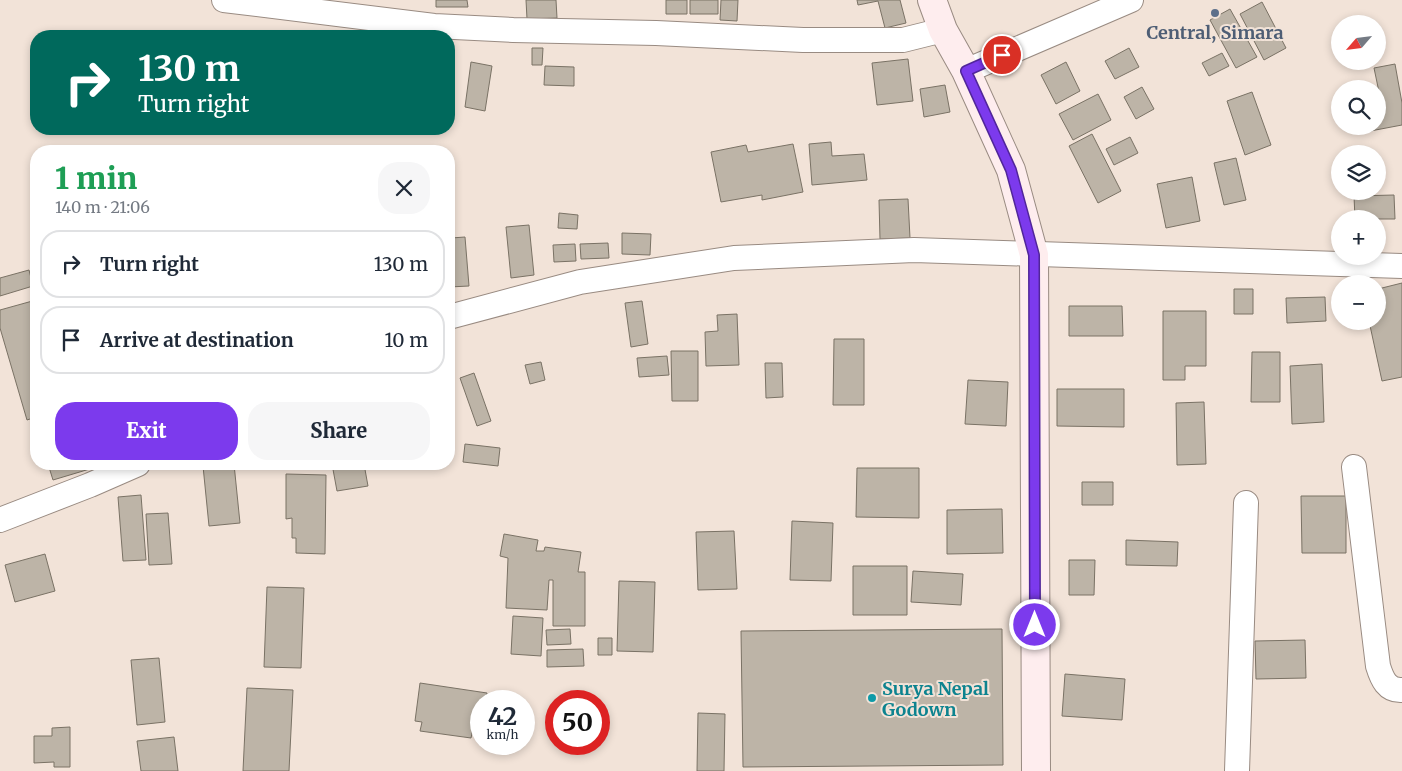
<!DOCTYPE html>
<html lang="en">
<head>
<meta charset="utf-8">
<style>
	body { margin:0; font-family:Merriweather,serif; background:#f6f6f7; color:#1f2937; height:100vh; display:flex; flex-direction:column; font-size:19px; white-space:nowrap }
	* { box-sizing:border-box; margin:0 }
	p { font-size:16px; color:#747a83 }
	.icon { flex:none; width:28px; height:28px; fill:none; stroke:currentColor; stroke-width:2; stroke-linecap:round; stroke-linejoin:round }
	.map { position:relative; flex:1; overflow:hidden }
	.drawer { position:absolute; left:30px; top:145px; width:425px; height:325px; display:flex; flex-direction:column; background:#fff; border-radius:20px; box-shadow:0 2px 8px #0003 }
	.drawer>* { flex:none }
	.hud { position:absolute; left:30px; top:30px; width:425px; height:105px; border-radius:20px; box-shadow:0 2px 8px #0003; background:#00695c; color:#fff; overflow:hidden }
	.needle { width:32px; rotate:242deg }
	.buttons { position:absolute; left:1331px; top:15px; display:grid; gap:10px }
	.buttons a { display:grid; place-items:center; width:55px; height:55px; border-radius:50%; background:#fff; box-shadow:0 2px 8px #0003; font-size:25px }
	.speed { position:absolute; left:470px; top:690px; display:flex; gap:10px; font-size:25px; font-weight:700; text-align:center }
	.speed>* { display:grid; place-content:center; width:65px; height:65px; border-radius:50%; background:#fff; box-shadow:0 2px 8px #0003; line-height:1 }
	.speed small { font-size:12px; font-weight:400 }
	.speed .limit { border:8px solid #d22; background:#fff; color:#111 }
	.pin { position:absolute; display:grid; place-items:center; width:42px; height:42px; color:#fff; margin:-21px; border:2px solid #fff; border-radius:50%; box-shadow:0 1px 5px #0007 }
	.me { position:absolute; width:55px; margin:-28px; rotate:0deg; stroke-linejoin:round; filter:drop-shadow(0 0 4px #0008) }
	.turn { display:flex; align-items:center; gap:18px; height:105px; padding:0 25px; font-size:22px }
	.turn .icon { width:65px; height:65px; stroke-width:2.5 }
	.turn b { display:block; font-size:35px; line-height:42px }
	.round { display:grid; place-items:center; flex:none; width:52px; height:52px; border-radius:20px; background:#f6f6f7 }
	.overview { display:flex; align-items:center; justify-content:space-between; height:85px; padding:0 25px }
	h1 { font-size:30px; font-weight:800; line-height:38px; color:#1e9e55 }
	.button { display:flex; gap:10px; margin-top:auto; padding:10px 25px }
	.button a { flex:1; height:58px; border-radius:20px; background:#7c3aed; color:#fff; font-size:20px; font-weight:800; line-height:58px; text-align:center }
	.button a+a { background:#f6f6f7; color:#1f2937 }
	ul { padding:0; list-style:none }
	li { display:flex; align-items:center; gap:15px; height:68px; margin:0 10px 8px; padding:0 15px; border:2px solid #e0e1e3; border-radius:20px }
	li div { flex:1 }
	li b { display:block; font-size:19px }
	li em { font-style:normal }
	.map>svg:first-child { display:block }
	.building { fill:#bdb4a7; stroke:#7a7265 }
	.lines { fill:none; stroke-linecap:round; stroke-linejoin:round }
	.minor-casing { stroke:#998b82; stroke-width:26 }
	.secondary-casing { stroke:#998b82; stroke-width:30 }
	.minor { stroke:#fff; stroke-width:24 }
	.secondary { stroke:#feedee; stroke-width:28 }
	.route-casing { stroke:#51269a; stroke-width:12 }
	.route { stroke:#7c3aed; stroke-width:9 }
	.service-dot { fill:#5c6f8a; stroke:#f2e3d8; stroke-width:2 }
	.culture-dot { fill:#0f9aa8; stroke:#f2e3d8; stroke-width:2 }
	.labels { text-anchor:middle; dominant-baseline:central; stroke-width:4; stroke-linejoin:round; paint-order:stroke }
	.service-label { font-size:18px; font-weight:bold; fill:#4e5e75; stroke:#f2e3d8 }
	.culture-label { font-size:18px; font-weight:bold; fill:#0d838f; stroke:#f2e3d8; text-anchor:start }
</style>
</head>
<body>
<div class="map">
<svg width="1402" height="771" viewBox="0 0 1402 771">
	<rect width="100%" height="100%" fill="#f2e3d8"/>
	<path class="building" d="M436 0H467L468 7H436Z
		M526 0H556L557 18 527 19Z
		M666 0H687V14H666Z
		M690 0H718V14H690Z
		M721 0H738L737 21 720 20Z
		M857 0H900L906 23 885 28 878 1 858 5Z
		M1262 2 1286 48 1264 60 1240 14Z
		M1230 9 1257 57 1236 68 1210 20Z
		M166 33H195V36H166Z
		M532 48H543L542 65H532Z
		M1129 48 1139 67 1115 79 1105 61Z
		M1222 53 1229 66 1209 76 1202 63Z
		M908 59 913 101 877 105 872 63Z
		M471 62 492 66 485 111 465 107Z
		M1066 62 1080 91 1056 104 1041 75Z
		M1395 64 1402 103V125L1365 132 1364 126H1378L1379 92 1374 68Z
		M545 66 574 67V86L544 85Z
		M945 85 950 112 924 117 920 89Z
		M1142 87 1154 109 1136 119 1124 97Z
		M1252 92 1271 145 1245 155 1227 101Z
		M1098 94 1111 120 1073 140 1059 114Z
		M1092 134 1121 191 1098 203 1069 146Z
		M1130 137 1138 153 1114 165 1106 149Z
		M831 142 832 156 864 154 867 180 812 185 809 144Z
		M793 144 803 192 762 200V195L721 202 711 152 746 145 748 152Z
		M1236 158 1246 200 1224 205 1214 163Z
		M1192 177 1200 221 1166 228 1157 184Z
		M1394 195 1395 219H1355L1354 196Z
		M908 199 910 238 880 239 879 200Z
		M559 213 578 215 577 229 558 228Z
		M529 225 534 275 511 278 506 227Z
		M449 228 451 238 465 237 469 286 449 287Z
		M622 233 651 234 650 255 622 254Z
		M608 243 609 258 581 259 580 244Z
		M575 244 576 261 554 262 553 245Z
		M29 270 33 286 0 296V278Z
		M1402 283V377L1382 381 1369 321H1378V289Z
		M1234 289H1253V314H1234Z
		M1325 297 1326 321 1287 323 1286 298Z
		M36 300V417L27 420 0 328V310Z
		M642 301 648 344 631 347 625 303Z
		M1069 306H1122L1123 336H1069Z
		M1163 311H1206V366H1185V380H1163Z
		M737 314 739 365 706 366 705 332 718 331 717 315Z
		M834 339H864V405H833Z
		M671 351H698V401H672Z
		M1252 352H1280V402H1251Z
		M667 356 669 375 639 377 637 358Z
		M541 362 545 380 530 384 525 365Z
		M765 363H782L783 397 766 398Z
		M1322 364 1324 422 1292 424 1290 366Z
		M474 373 491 421 477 426 460 378Z
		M968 380 1008 382 1006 426 965 424Z
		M1057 389H1124V427L1057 426Z
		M1204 402 1206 464 1177 465 1176 403Z
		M465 444 500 448 498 466 463 462Z
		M48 464H92L93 468 53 480Z
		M222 464H234L240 523 209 526 203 466Z
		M332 464H364L368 486 337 491Z
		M857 468H919V518L856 517Z
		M286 474 326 475 325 554 296 553V538H292V518L286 519Z
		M1082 482H1113V505H1082Z
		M141 495 146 560 123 561 118 497Z
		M1301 496H1346V553H1302Z
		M1002 509 1003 553 947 554V510Z
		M168 513 172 564 149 565 146 514Z
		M792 521 833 523 831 581 790 580Z
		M734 531 737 589 698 590 696 532Z
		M504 534 538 540 536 551H544L545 547 581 552 578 572H585V626H553V580H549L547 610 506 608 508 558 500 556Z
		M1126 540 1178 542 1177 566 1126 565Z
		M45 554 55 591 15 602 5 565Z
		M1069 560H1095L1094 595H1069Z
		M853 566H907V615H853Z
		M913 571 963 574 961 605 911 602Z
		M619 581 655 582 653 652 617 651Z
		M267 587 304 588 301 668 264 667Z
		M513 616 543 618 541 656 511 654Z
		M570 629 571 644 547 645 546 630Z
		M1002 629 1003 765 743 767 741 631Z
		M598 638H612V655H598Z
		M1305 640 1306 678 1256 679 1255 641Z
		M583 649 584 666 547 667V650Z
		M159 658 165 722 137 725 131 660Z
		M1065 674 1125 679 1122 720 1062 716Z
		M420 683 487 693 486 701H481V730L473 729 471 738 420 731 422 722 415 721Z
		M247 688 293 690 289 771H243Z
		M698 713 725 714 724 771H697Z
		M70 727V767H54V762L34 763V736H52V728Z
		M174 737 178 771H141L137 741Z"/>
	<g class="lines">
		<defs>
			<path id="minor" d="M224 0 434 26 513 30 656 33 803 40H903L943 30
				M966 71 1131 0
				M449 317 580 282 734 258 914 250 1402 266
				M1354 467 1378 666C1382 679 1387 691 1402 690
				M0 520 90 485 138 464
				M1237 771 1246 503"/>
			<path id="secondary" d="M932 0 943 30 966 71 1011 170 1034 255 1036 771"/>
		</defs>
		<use href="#minor" class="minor-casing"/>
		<use href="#secondary" class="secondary-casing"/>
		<use href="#minor" class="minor"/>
		<use href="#secondary" class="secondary"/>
	</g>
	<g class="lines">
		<defs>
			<path id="route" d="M1002 55 966 71 1011 170 1034 255 1035 625"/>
		</defs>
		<use href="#route" class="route-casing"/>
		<use href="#route" class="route"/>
	</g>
	<circle class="service-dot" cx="1215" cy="13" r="5"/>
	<circle class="culture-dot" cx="872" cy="698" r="5"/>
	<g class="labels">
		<g class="service-label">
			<text x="1215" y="32">Central, Simara</text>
		</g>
		<g class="culture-label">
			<text x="882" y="688">Surya Nepal<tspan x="882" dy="21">Godown</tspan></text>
		</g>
	</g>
</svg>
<div class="buttons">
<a><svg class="needle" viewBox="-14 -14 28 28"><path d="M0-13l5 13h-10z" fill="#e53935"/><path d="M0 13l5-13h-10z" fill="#747a83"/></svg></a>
<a><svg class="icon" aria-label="search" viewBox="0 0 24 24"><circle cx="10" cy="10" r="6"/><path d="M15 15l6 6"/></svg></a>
<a><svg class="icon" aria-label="layers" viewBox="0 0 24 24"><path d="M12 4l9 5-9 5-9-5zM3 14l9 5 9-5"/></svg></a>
<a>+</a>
<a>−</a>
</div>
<div class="speed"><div>42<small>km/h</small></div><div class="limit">50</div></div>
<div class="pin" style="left:1002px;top:55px;background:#d93025"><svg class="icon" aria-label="arrive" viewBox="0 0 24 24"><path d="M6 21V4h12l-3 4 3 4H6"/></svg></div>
<svg class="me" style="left:1035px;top:625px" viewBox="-20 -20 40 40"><circle r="17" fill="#7c3aed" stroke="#fff" stroke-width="3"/><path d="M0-11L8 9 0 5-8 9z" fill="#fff"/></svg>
<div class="hud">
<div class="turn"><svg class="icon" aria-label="right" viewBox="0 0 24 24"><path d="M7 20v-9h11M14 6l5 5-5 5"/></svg><div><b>130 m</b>Turn right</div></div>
</div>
<section class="drawer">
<div class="overview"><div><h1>1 min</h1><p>140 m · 21:06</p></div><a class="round"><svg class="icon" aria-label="close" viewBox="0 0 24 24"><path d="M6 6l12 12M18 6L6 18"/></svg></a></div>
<ul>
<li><svg class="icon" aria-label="right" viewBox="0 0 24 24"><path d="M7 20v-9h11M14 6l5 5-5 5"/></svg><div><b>Turn right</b></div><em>130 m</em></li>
<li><svg class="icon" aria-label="arrive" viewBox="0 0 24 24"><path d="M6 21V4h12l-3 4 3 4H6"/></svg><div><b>Arrive at destination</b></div><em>10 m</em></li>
</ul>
<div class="button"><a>Exit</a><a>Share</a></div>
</section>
</div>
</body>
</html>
